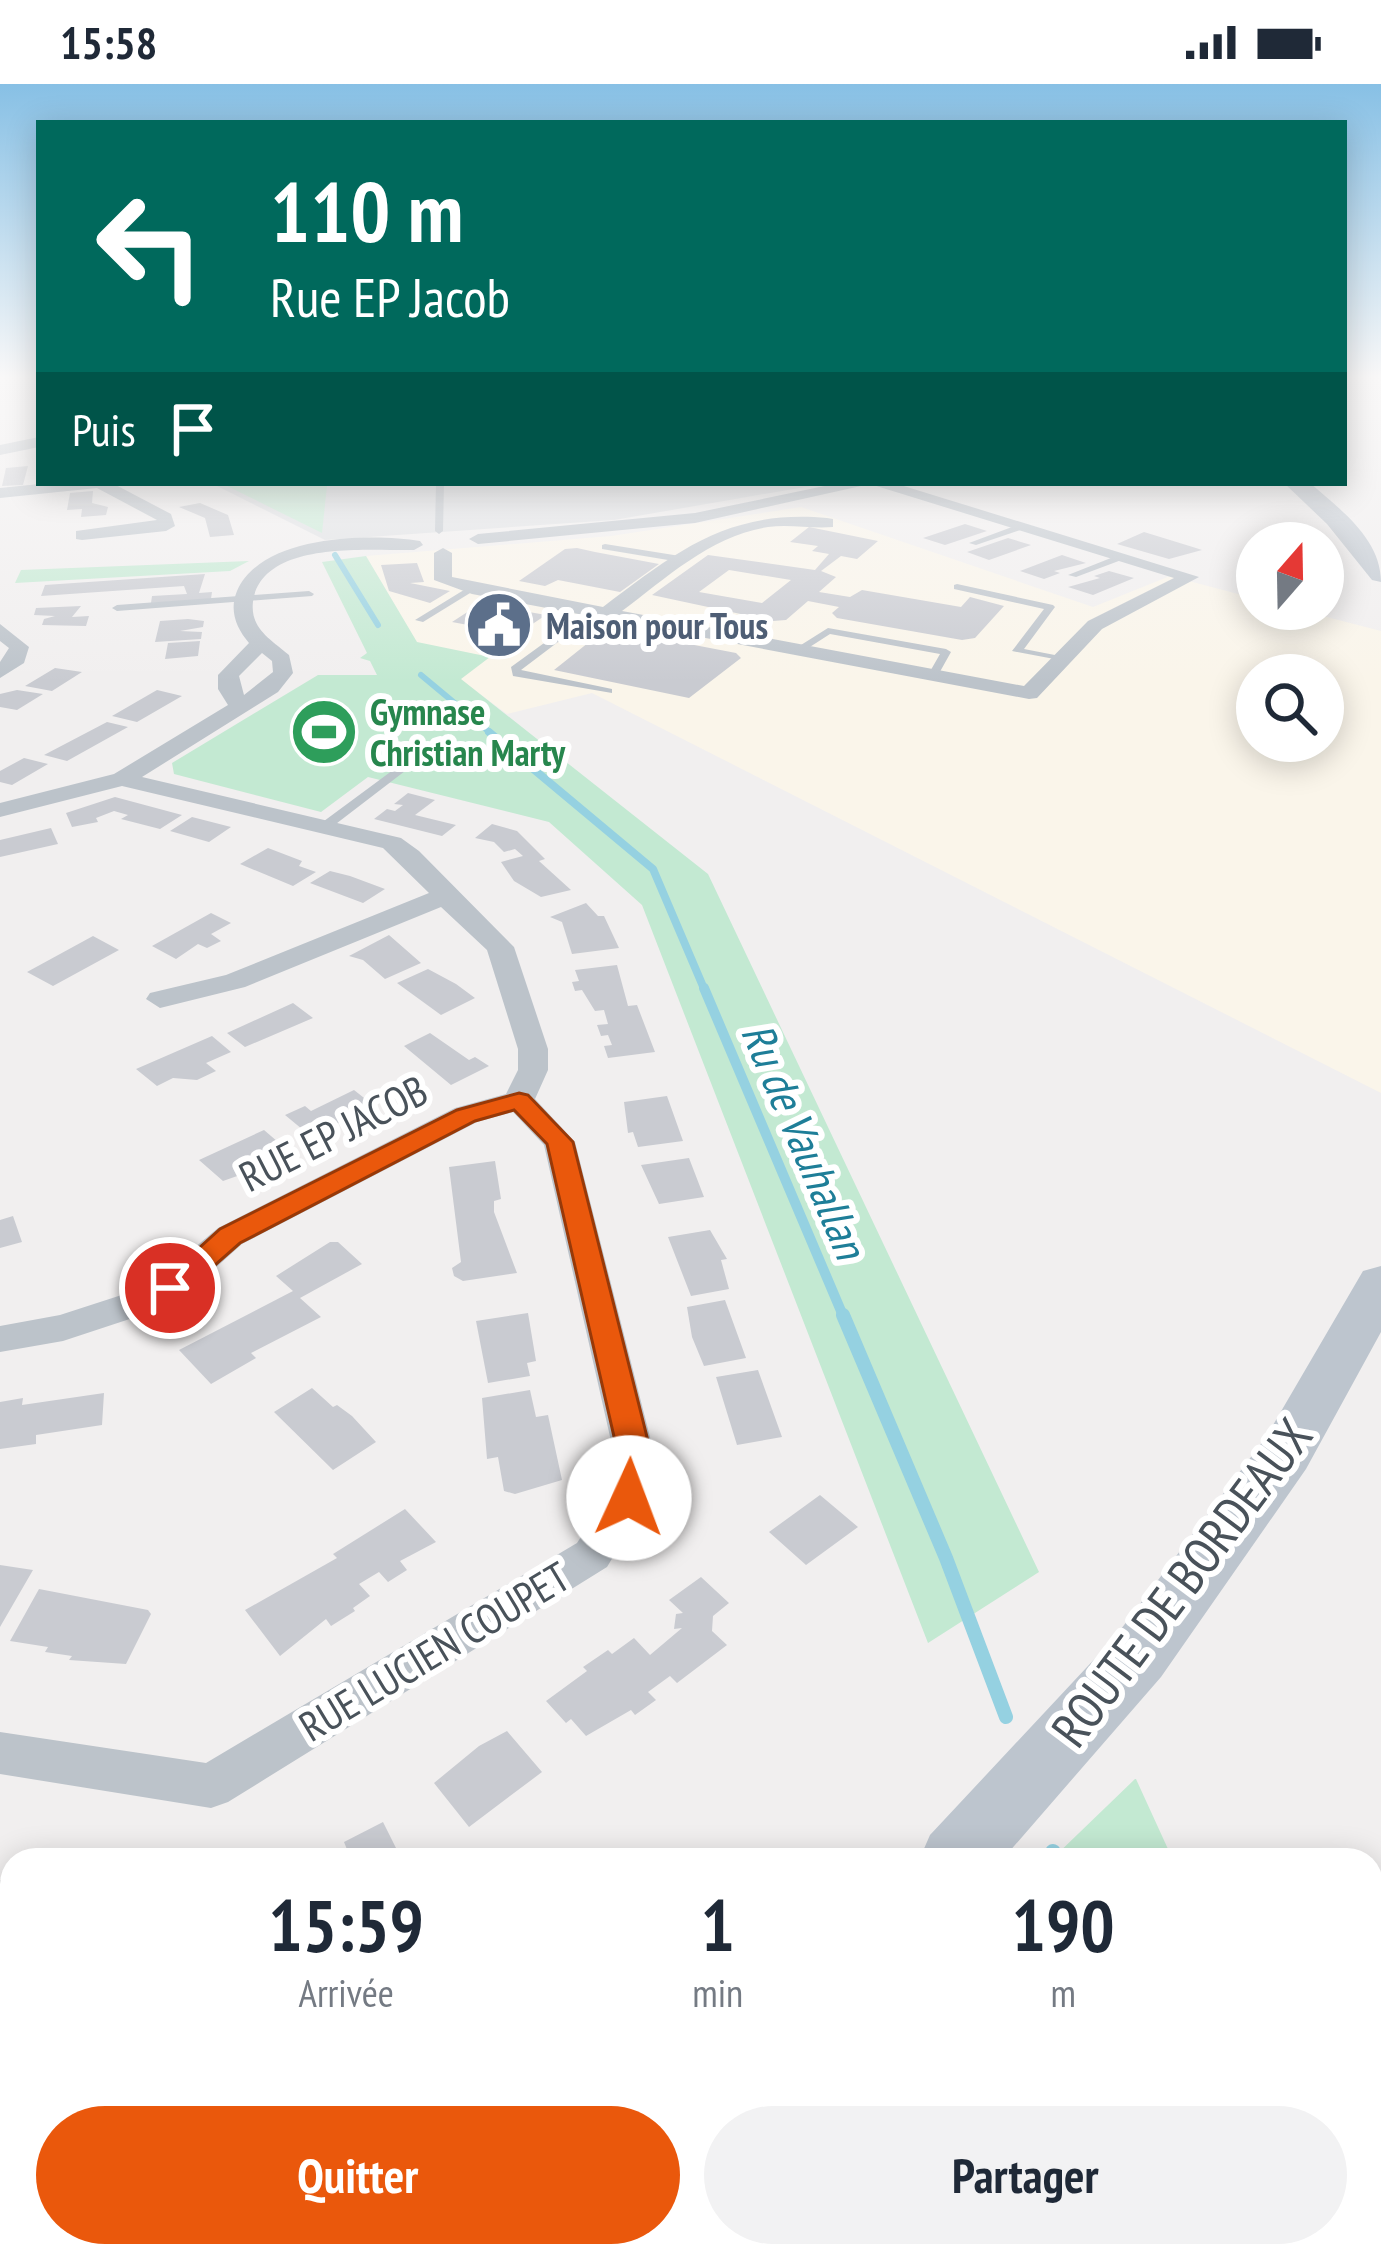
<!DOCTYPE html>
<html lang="fr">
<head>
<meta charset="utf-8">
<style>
	body { margin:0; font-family:"PT Sans Narrow",sans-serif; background:#f2f2f3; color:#1f2937; height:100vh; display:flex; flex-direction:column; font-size:45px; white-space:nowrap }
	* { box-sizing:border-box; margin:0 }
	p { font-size:39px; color:#747a83 }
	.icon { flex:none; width:66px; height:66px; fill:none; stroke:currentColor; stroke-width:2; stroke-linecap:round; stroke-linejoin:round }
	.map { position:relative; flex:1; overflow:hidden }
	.panel { position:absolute; left:0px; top:1764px; width:1383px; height:420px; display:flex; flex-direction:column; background:#fff; border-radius:36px 36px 0 0; box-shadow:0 6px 30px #0003 }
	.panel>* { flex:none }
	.banner { position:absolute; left:36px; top:36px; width:1311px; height:366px; border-radius:0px; box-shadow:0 6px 30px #0003; background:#00695c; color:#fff; overflow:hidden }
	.needle { width:78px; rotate:20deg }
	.buttons { position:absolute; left:1236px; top:438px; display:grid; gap:24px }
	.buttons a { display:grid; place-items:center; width:108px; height:108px; border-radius:50%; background:#fff; box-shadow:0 6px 30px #0003; font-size:60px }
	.pin { position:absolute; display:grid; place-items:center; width:102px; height:102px; color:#fff; margin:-51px; border:6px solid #fff; border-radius:50%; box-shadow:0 3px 12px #0007 }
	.me { position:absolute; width:132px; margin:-66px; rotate:2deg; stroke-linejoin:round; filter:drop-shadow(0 0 9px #0008) }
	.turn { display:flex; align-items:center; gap:42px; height:252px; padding:0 36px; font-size:54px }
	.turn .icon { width:156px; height:156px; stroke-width:2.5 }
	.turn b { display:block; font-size:84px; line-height:102px }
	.then { display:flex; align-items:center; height:114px; padding:0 36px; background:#0003; gap:24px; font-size:45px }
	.eta { display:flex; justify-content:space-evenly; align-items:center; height:204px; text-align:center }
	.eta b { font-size:72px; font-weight:700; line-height:84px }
	.action { display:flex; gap:24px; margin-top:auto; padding:24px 36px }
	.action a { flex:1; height:138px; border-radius:72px; background:#ea580c; color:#fff; font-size:48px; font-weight:700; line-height:138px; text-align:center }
	.action a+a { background:#f2f2f3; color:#1f2937 }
	.status { display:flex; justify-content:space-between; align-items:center; height:84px; padding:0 60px; background:#fff; direction:ltr }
	.status svg { height:33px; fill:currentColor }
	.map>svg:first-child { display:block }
	.commercial { fill:#faf5ea; fill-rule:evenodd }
	.airport { fill:#dee0e3 }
	.green { fill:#c3e9d2 }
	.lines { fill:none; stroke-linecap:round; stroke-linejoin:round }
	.stream-far4 { stroke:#95d1e1; stroke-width:6 }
	.stream-far3 { stroke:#95d1e1; stroke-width:8 }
	.stream-far2 { stroke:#95d1e1; stroke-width:10 }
	.stream-far1 { stroke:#95d1e1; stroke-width:14 }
	.stream { stroke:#95d1e1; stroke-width:16 }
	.building { fill:#c9cbd1; fill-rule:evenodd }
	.lane { fill:#bcc3ca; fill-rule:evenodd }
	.street { fill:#bcc3ca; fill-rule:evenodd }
	.secondary { fill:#bdc5ce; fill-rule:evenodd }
	.route { fill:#ea580c; stroke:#983908; stroke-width:3 }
	.labels { text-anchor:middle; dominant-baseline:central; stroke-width:12; stroke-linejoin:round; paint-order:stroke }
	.far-service-label { font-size:36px; font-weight:bold; fill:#4e5e75; stroke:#fff; text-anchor:start }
	.far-leisure-label { font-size:36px; font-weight:bold; fill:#27864d; stroke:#fff; text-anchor:start }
	.street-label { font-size:42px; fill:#49525a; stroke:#fff }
	.water-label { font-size:45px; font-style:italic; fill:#1e7e98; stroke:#fff }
	.near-street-label { font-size:51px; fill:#49525a; stroke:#fff }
</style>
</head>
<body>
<div class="status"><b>15:58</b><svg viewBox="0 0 49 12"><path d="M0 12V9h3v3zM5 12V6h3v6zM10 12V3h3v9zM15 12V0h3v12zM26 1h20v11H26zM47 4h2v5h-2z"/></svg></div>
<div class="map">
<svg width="1381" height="2184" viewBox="0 0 1381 2184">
	<rect width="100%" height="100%" fill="#f1efef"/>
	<path class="commercial" d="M801 423 1093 523 1170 492 1257 515V525H1296L1381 547V1009L592 609 507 630 421 566 366 472 611 452ZM1257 591H1323V657H1257Z"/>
	<path class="airport" d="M211 399H828L614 436 325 456Z"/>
	<path class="green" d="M221 399H409L327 402 322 449Z
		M366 472 417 558 490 573 461 595 708 790 1039 1488 928 1559 642 821 549 738 368 693 321 728 174 690 172 679 318 591H377L370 577 360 574 367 569 322 478Z
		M249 477 230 487 15 499 21 486Z
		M1136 1695 1173 1776H1051L1135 1695Z
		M1172 2172H1354L1359 2184H1176Z"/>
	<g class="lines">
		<path class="stream-far4" d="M335 471 378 541
			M421 591 493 651"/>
		<path class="stream-far3" d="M489 648 653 785 705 907"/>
		<path class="stream-far2" d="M704 904 844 1234"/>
		<path class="stream-far1" d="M843 1231 946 1474 1006 1633"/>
		<path class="stream" d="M1053 1768 1057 1776
			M1219 2172 1224 2184"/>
	</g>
	<path class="building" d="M28 382 23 401 2 402 6 384Z
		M93 407 92 419 108 423 106 431 81 433 82 425 67 426 70 409Z
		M200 419 228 431 234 451 210 453 205 434 179 423Z
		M965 440 987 447 945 461 923 454Z
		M809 443 878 457 857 475 841 472 821 487 836 493 819 508 850 513 862 506 961 523 970 513 1004 522 975 554 962 556 837 534 832 529 839 523 808 517 786 536 773 537 652 511 708 471 815 486 829 470 812 467 818 462 790 458ZM729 486 791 496 762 519 699 508Z
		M1144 448 1196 464 1202 466 1169 475 1117 460Z
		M1008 454 1031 461 989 476 967 468Z
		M577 464 595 468 659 480 620 508 558 496 545 502 519 497 565 465Z
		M1062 471 1086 479 1054 487 1060 489 1044 495 1020 487Z
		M417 479 424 498 410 499 450 507 430 519 389 507 381 481Z
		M1109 487 1134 494 1093 511 1068 503 1100 494 1094 492Z
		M205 490 199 509 212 508 211 515 151 519 152 512 187 510 184 502 41 512 45 501Z
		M81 522 72 533 89 532 86 542 42 541 44 535 55 532 34 531 36 524Z
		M501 523 546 531 507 557 474 550 484 544 452 538 472 525Z
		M188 535 204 537 203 543 180 547 202 548 201 555 155 558 160 537Z
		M616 546 736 569 741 574 689 614 554 586 603 547Z
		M200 557 198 572 165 575 168 559Z
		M55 584 82 588 52 607 25 602Z
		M17 606 43 610 17 626 0 623V610Z
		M157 606 182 612 137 638 112 632Z
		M107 638 128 643 67 677 44 671Z
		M24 674 48 680 12 701 0 698V687Z
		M408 709 435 716 415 731 456 741 442 752 374 735 387 725 395 727 403 721 394 720Z
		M115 713 182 731 160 745 121 735 128 731 114 727 96 734 98 738 72 743 66 729Z
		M192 733 231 743 209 758 170 747Z
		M492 740 517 747 545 775 539 777 571 806 541 813 514 797 501 778 523 772 515 765 504 768 494 758 475 754Z
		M51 744 58 760 0 773V756Z
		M268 764 302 777 299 782 316 788 293 802 240 780Z
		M330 787 350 792 385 805 363 819 310 799Z
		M586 819 598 832H604L619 864 572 870 562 838 550 833Z
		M211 829 231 839 211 850 221 857 207 864 198 860 176 875 152 862Z
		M389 851 421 879 385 895 363 876 349 872Z
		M93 852 119 866 53 902 27 888Z
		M617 881 628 922 637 921 655 968 608 974 604 962 612 961 608 951 601 952 597 941 608 940 604 926 595 927 582 906 575 907 572 898 579 897 575 886Z
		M428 885 456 900 475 914 441 931 397 899Z
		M293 919 313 934 245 963 227 949Z
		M430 949 469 976 475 973 489 982 451 1001 404 962Z
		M212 952 231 968 206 979 216 987 197 996 173 994 157 1002 136 985Z
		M354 1006 373 1021 331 1043 308 1050 285 1031 305 1022 311 1027Z
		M667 1012 683 1057 638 1063 633 1048 628 1049 624 1018Z
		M264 1046 285 1064 240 1091 223 1097 199 1076Z
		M689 1074 704 1113 659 1120 641 1081Z
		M495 1077 501 1115 494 1117V1128L517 1189 463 1197 454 1192 452 1184 461 1178 449 1083Z
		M13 1132 22 1158 0 1164V1136Z
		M710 1146 727 1175 721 1176 729 1205 691 1212 668 1153Z
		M330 1158H338L362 1180 300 1214 321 1233 251 1269 256 1274 211 1300 179 1266 293 1207 276 1192Z
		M725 1216 746 1274 704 1282 692 1253 687 1223Z
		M528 1229 536 1277 527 1279 530 1292 488 1299 476 1237Z
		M758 1286 782 1353 737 1361 716 1293Z
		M312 1304 333 1323 337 1321 352 1332 376 1358 333 1386 274 1328Z
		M530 1306 536 1333 548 1331 562 1396 515 1410 504 1407 498 1373 487 1375 482 1314Z
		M104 1309 102 1341 36 1351V1360L0 1365V1318L23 1314 22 1321Z
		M820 1411 858 1443 806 1481 769 1448Z
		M405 1425 436 1458 400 1477 407 1486 388 1498 379 1488 359 1500 370 1512 353 1524 355 1527 331 1542 326 1535 280 1572 245 1526 337 1474 333 1470Z
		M0 1481 33 1486 0 1543Z
		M701 1493 729 1519 713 1532 712 1547 727 1561 677 1599 670 1592 648 1608 656 1616 635 1631 631 1626 586 1652 571 1635 566 1639 546 1617 587 1587 583 1583 608 1566 612 1570 634 1554 650 1571 682 1544 674 1545 676 1530 683 1529 669 1516Z
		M39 1505 148 1526 151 1530 126 1580 69 1576 72 1572 45 1568 48 1563 10 1557Z
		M507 1647 542 1688 469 1743 434 1699 479 1662Z
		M383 1738 402 1776H333L348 1768 344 1758Z
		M0 1796 12 1798V1873L0 1871Z"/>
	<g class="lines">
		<path class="lane" d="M436 399H444L443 447 439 450 435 447Z
			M1020 440 1024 443 1023 445 976 461 969 459Z
			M605 460 680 472 685 475 680 478 602 465V461Z
			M1121 470 1126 473 1124 475 1076 493 1068 491Z
			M957 500 1053 521 1055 523 1024 565 1065 573V577L1012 567 1044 525 954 505V501Z
			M472 501 477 504 475 506 423 538 415 536Z
			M309 507 314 510 312 512 117 527 112 524 117 521Z
			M591 525 599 527 521 586 612 605V609L513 592 511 583Z
			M828 544 946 565 951 568 937 593 933 594 928 591 940 570 830 550 802 568 793 566Z
			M412 672 422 674 328 746H320V740Z"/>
		<path class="street" d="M39 353V363L0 371V361Z
			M49 399H112L171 430 175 442 166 447 82 456 76 455V447L157 436 97 404 0 414V404Z
			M839 399H894L1199 493 1102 545 1037 614 1029 615 472 510 434 496V469L443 464 452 469V493L603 523C677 467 729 425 827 434L833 435V443C812 445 790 440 768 443 712 451 666 494 622 527L1024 602 1088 537 1174 494 870 400 695 439 478 460 469 455 478 450 695 429Z
			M420 457 423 461 414 466C370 467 269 456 254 512 247 543 269 554 289 571L293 589 278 608 142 693 401 754 419 767 514 863 548 965V986L535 1015 575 1058 651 1357 649 1413 607 1483 228 1718 211 1724 0 1690V1648L206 1679 577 1459 609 1410 611 1357 544 1061 513 1028 477 1038 242 1160 183 1213 160 1225 63 1257 0 1268V1242L60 1231 134 1207 157 1195 218 1144 455 1024 506 1010 518 986V965L487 866 441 823 245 903 160 924 146 915 150 909 226 891 429 809 383 764 122 702 0 733V719L114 690 228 621 218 605V591L249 559C236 544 229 526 237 507 261 451 369 449 420 457ZM262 569 272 577 273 588 244 611 239 592Z
			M0 540 29 563 24 579 0 594V578L9 564 0 557Z"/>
		<path class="secondary" d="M1284 399H1310C1341 426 1381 455 1381 498L1372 496 1327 440Z
			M1381 1182V1248L1306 1385 1161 1593 1002 1776H919L930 1751 1115 1553 1266 1353 1363 1187Z
			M397 2172H498L493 2184H392Z"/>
	</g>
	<linearGradient id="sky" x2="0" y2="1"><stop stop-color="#87c0e5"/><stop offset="0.49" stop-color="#f9f8f8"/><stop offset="1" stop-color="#f9f8f8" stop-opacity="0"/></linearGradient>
	<rect width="1381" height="598" fill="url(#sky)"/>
	<path class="route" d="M519 1009 528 1011 573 1058 648 1357 646 1414 641 1423 629 1427 617 1423 612 1414 615 1357 547 1060 514 1026 475 1037 240 1159 181 1211 170 1214 155 1204 220 1145 457 1026Z"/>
	<defs>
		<symbol id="civic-disc" viewBox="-11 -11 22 22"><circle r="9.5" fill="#5c6f8a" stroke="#fff"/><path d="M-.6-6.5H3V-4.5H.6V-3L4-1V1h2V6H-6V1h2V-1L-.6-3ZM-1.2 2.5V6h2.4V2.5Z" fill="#fff"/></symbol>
		<symbol id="stadium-disc" viewBox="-11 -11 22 22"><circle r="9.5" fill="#2e9e5b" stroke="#fff"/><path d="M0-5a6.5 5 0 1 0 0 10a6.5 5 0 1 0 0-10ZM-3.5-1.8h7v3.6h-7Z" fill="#fff"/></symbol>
	</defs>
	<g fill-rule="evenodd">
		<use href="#civic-disc" x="461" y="503" width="76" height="76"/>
		<use href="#stadium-disc" x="286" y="610" width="76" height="76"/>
	</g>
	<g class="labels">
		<g class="far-service-label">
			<text x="546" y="541">Maison pour Tous</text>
		</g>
		<g class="far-leisure-label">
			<text x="370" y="627">Gymnase<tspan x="370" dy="41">Christian Marty</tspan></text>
		</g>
		<g class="street-label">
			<text transform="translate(333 1049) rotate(-27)">RUE EP JACOB</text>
			<text transform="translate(434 1567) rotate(-31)">RUE LUCIEN COUPET</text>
		</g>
		<g class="water-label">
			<text transform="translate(805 1056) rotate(67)">Ru de Vauhallan</text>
		</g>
		<g class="near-street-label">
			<text transform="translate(1181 1498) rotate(-53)">ROUTE DE BORDEAUX</text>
		</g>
	</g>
</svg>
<div class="buttons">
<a><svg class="needle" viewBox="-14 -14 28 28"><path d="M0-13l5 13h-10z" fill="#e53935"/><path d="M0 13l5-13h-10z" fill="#747a83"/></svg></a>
<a><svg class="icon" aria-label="search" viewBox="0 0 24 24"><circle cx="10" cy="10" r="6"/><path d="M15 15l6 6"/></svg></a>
</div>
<div class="pin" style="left:170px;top:1204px;background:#d93025"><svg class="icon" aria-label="arrive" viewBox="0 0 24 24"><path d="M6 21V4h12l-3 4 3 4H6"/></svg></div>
<svg class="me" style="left:629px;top:1414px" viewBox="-20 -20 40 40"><circle r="19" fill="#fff"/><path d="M0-13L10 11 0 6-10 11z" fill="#ea580c"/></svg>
<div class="banner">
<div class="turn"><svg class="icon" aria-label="left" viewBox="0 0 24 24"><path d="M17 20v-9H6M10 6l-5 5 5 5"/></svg><div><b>110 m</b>Rue EP Jacob</div></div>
<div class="then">Puis<svg class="icon" aria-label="arrive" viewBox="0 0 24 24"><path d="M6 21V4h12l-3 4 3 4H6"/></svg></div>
</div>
<section class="panel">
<div class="eta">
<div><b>15:59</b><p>Arrivée</p></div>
<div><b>1</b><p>min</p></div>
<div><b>190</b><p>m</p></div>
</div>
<div class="action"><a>Quitter</a><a>Partager</a></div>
</section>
</div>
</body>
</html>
